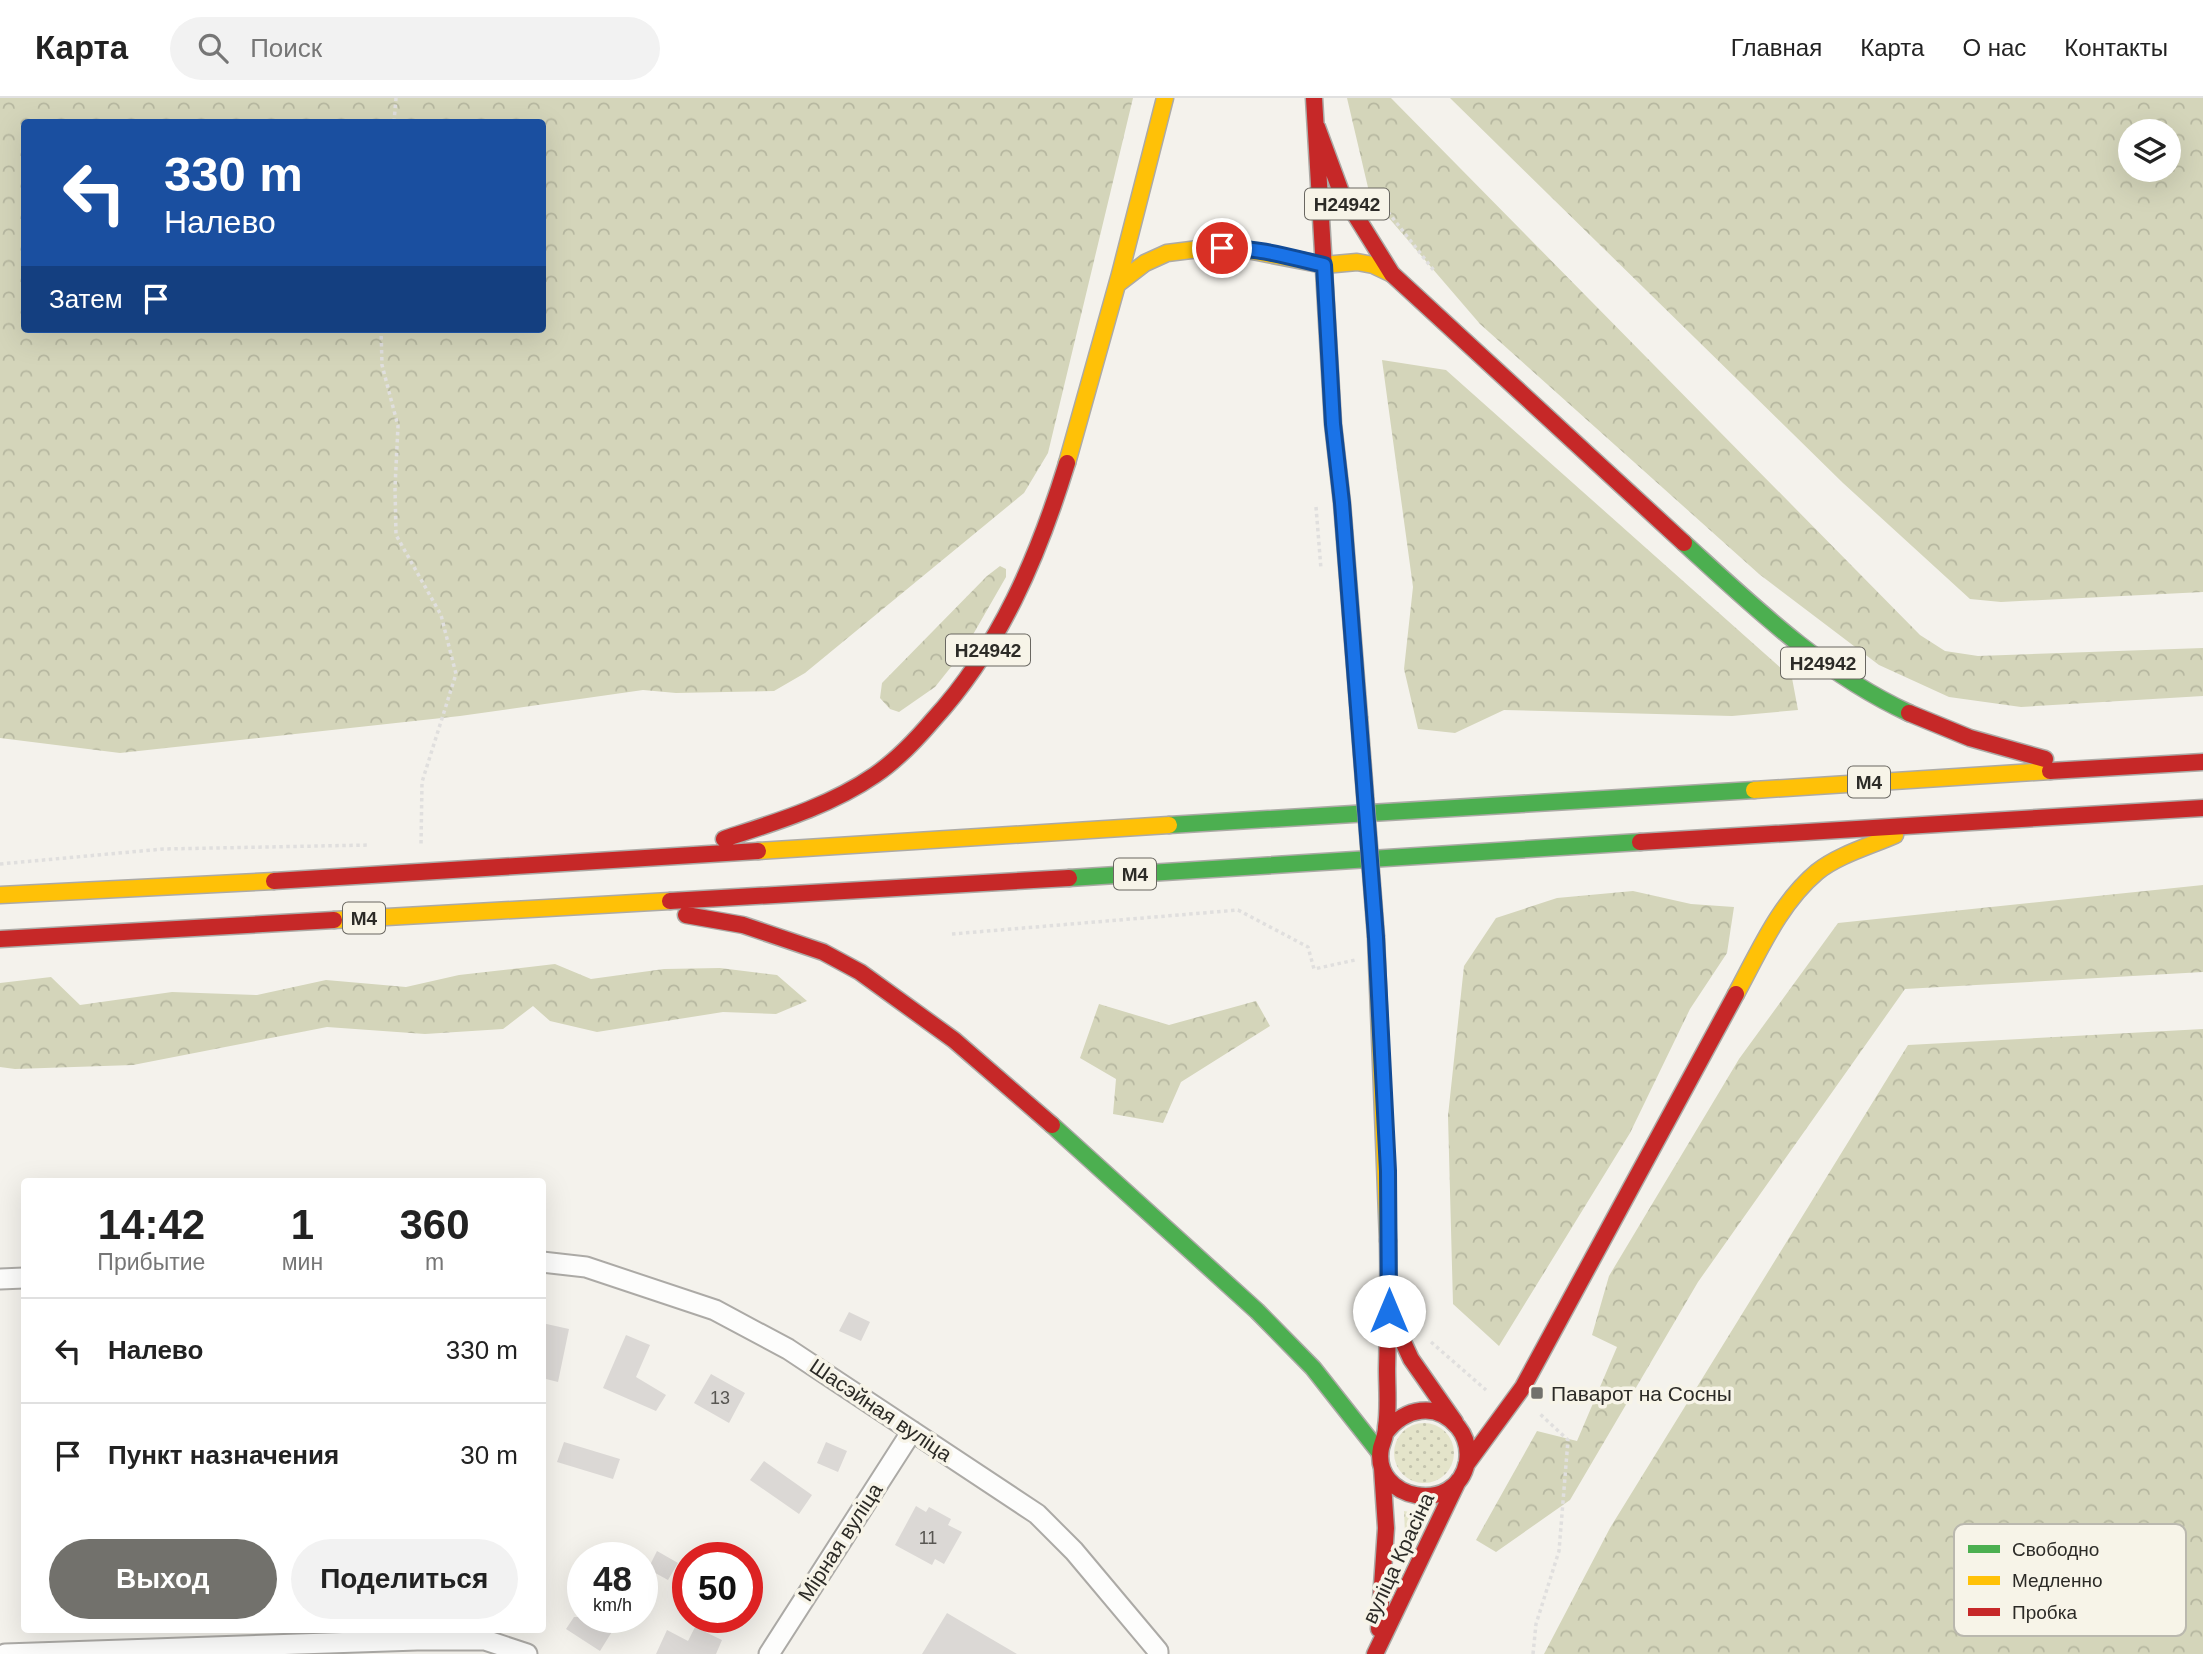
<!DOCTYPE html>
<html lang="ru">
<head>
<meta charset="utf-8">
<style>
	body { margin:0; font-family:Helvetica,sans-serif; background:#f2f2f2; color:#222; height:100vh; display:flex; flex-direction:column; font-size:26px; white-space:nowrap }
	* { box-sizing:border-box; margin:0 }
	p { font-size:23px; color:#767676 }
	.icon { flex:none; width:38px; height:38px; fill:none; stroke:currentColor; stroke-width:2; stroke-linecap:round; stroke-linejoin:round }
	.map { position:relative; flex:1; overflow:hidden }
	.details { position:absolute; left:21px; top:1080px; width:525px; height:455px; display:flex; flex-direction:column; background:#fff; border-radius:7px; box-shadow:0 7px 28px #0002 }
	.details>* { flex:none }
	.hud { position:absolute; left:21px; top:21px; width:525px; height:214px; border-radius:7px; box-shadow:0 7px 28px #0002; background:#1a4fa0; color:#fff; overflow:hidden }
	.controls { position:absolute; left:2118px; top:21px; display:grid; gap:14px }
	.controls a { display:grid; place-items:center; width:63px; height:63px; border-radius:50%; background:#fff; box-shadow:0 7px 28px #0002; font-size:35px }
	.speed { position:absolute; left:567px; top:1444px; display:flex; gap:14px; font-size:35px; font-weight:700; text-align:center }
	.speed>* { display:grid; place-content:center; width:91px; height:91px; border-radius:50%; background:#fff; box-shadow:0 7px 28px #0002; line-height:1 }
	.speed small { font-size:18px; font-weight:400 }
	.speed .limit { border:10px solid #d22; background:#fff; color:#111 }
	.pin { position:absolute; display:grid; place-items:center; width:60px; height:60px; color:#fff; margin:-30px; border:4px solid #fff; border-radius:50%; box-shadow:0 2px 7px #0007 }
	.me { position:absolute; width:77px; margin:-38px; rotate:0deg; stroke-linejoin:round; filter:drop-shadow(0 0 5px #0008) }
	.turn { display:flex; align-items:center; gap:24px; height:147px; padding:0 28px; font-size:32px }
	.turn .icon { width:91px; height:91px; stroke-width:2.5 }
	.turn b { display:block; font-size:49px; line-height:60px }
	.then { display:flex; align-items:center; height:66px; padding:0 28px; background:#0003; gap:14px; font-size:26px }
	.eta { display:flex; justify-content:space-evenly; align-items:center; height:119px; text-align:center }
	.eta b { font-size:42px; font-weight:700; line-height:49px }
	.action { display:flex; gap:14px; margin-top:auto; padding:14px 28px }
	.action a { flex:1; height:80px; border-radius:42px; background:#72716c; color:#fff; font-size:28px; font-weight:700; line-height:80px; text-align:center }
	.action a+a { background:#f2f2f2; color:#222 }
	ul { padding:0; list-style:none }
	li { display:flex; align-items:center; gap:21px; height:105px; padding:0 28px; border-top:2px solid #e0e0e0 }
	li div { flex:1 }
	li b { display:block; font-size:26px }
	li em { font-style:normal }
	header { display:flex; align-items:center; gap:42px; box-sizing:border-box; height:98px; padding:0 35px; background:#fff; border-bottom:2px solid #e0e0e0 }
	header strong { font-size:33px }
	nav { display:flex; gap:38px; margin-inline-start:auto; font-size:24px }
	.search { width:490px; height:63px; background:#f2f2f2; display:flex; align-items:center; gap:18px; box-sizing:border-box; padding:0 24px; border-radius:38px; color:#767676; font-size:26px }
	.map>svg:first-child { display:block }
	.grass { fill:url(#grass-dots) }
	.forest { fill:url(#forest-crowns); fill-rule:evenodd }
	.building { fill:#dbd8d5 }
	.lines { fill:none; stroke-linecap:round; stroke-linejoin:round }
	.street-casing { stroke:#acaaa6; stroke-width:23 }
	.fast-casing { stroke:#acaaa6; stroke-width:19 }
	.slow-casing { stroke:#acaaa6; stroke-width:19 }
	.jam-casing { stroke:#acaaa6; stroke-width:19 }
	.path { stroke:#e0dfde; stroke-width:3.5; stroke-dasharray:3.5 3.5; stroke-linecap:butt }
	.street { stroke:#fdfdfc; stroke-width:19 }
	.fast { stroke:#4caf50; stroke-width:16 }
	.slow { stroke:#ffc107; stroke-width:16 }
	.jam { stroke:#c62828; stroke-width:16 }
	.slow-bridge-casing { stroke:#acaaa6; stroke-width:19; stroke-linecap:butt }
	.slow-bridge { stroke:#ffc107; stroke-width:16 }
	.route-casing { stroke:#114b97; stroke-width:18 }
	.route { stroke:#1a73e8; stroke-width:12 }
	.poi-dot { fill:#72716c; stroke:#f7f4e8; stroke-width:2.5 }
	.labels { text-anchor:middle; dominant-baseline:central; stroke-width:7; stroke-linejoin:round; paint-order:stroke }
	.number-label { font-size:18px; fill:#585652 }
	.shield { fill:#f7f4e8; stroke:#696761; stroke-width:2 }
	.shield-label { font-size:19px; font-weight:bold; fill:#2c2b27 }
	.poi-label { font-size:21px; fill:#2c2b27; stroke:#f7f4e8; text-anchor:start }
	.street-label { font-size:21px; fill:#2c2b27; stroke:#f7f4e8 }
	.key { fill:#f7f4e8; stroke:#bab8ae; stroke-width:2 }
	.key-label { font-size:19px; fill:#2c2b27 }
</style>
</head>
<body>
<header>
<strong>Карта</strong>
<div class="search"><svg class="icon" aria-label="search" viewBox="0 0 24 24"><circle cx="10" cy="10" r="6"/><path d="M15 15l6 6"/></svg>Поиск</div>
<nav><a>Главная</a><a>Карта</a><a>О нас</a><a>Контакты</a></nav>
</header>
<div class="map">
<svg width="2203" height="1556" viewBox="0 0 2203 1556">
	<defs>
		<pattern id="grass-dots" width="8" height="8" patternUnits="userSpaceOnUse" patternTransform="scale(1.75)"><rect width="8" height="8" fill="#e4e4ca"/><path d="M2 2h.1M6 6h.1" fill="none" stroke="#c4c4ae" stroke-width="1.8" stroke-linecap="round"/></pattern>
		<pattern id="forest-crowns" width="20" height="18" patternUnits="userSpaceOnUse" patternTransform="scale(1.75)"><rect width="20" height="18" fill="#d4d5ba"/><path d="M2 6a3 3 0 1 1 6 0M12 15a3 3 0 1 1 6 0" fill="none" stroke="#b6b7a0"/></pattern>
	</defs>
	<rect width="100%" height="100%" fill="#f4f2ec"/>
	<path class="grass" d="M1394 1355a30 30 0 1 1 60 0a30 30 0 1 1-60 0Z
		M1404 1413 1425 1417 1406 1458Z"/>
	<path class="forest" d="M0 0H1133L1048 355 1024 395 805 575 774 593 676 595 643 592 460 618 120 655 0 640ZM542 24V231H24V24Z
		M1347 0H1391L1920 537 1945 553 1978 558 2203 550V598L2021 609 1949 599 1879 567 1759 476 1480 226 1370 98Z
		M1450 0H2203V494L2001 504 1970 501 1843 385ZM2168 33V72H2130V33Z
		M1382 262 1446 272 1792 580 1798 612 1732 618 1504 612 1455 635 1418 631 1404 571 1413 489Z
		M1000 468 1006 471V479L963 554 935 589 899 614 890 611 880 600 882 585 987 478Z
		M2203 787V874L1905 891 1698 1184 1570 1402 1496 1454 1476 1442 1537 1333 1577 1343 1617 1249 1592 1237 1609 1178 1739 961 1838 825Z
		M1633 793 1691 806 1734 809 1727 855 1690 911 1630 1035 1499 1248 1453 1206 1448 1018 1464 868 1496 820 1557 800Z
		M555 866 591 881 664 871 720 870 777 877 807 903 776 916 723 914 597 934 550 923 533 908 503 931 425 936 327 929 133 967 15 971 0 969V885L51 879 80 907 172 894 257 897 326 882 406 889 459 877Z
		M1256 903 1270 928 1181 984 1163 1025 1113 1016 1116 981 1080 960 1099 906 1169 927Z
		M2203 931V1556H1544L1610 1430 1908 947Z"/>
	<path class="building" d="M849 1214 870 1224 861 1243 839 1233Z
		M542 1225 569 1231 558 1284 542 1280Z
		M626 1237 650 1247 636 1279 666 1297 656 1313 603 1290Z
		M711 1276 745 1295 729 1325 694 1305Z
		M564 1344 620 1361 613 1381 557 1364Z
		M826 1344 847 1353 838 1374 817 1365Z
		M764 1363 812 1397 799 1416 750 1382Z
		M916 1408 926 1414 929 1409 951 1421 948 1427 962 1434 944 1466 935 1461 932 1467 895 1447Z
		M657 1453 678 1465 668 1482 648 1471Z
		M947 1515 1017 1556H922Z
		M574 1519H621L600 1553 566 1531Z
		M695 1529 722 1542 716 1556H656L667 1532 688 1543Z"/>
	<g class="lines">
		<defs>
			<path id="street" d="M542 1164 586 1169 715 1212 788 1251 1037 1416 1074 1453 1158 1553V1556
				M0 1181 24 1180
				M5 1556 417 1542H485L527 1556
				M769 1556 912 1333"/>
			<path id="fast" d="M1684 445C1754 509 1822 575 1909 615
				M1169 727 1754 692
				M1069 780 1640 744
				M1052 1027 1257 1213 1313 1270 1380 1355"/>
			<path id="slow" d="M1119 185 1145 165 1167 155 1207 150H1237L1324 167 1357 164 1373 167 1392 176
				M1067 365 1120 176 1165 0
				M1754 692 2050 673
				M758 753 1169 727
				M0 797 274 783
				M334 822 670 803
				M1376 839 1388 1143
				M1736 896C1759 854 1779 806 1817 774 1838 757 1870 748 1895 737"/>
			<path id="jam" d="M1314 0 1333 326 1342 405 1359 619
				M1317 29 1341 94 1392 176 1684 445
				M1909 615 1970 640 2045 661
				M2050 673 2203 664
				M724 741C776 724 830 708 875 677 897 662 916 642 933 622 1000 549 1038 459 1067 365
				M1640 744 2203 710
				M274 783 758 753
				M670 803 1069 780
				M686 817 743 827 823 854 860 874 954 942 1052 1027
				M0 841 334 822
				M1393 1222 1411 1261 1455 1324
				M1386 1334C1405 1310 1436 1303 1458 1329 1466 1339 1469 1351 1467 1364 1456 1419 1371 1402 1381 1350 1383 1343 1386 1337 1386 1329 1389 1310 1387 1290 1387 1271 1388 1228 1389 1185 1388 1143
				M1466 1367 1523 1289 1736 896
				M1379 1531 1386 1430 1382 1370
				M1375 1556 1458 1383"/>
		</defs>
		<use href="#street" class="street-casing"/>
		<use href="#fast" class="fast-casing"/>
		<use href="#slow" class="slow-casing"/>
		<use href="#jam" class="jam-casing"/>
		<path class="path" d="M394 24 396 0
			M1388 114 1435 174
			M381 231 382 267 398 328 395 389 396 437 441 517 456 576 422 684 421 747
			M1316 409 1321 471
			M0 766 163 751 370 747
			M952 836 1238 812 1308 849 1314 871 1355 862
			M1431 1244 1486 1292
			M1533 1556 1536 1526 1559 1453 1568 1342 1540 1316"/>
		<use href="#street" class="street"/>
		<use href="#fast" class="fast"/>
		<use href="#slow" class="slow"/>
		<use href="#jam" class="jam"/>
		<defs>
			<path id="slow-bridge" d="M1359 619 1376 839"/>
		</defs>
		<use href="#slow-bridge" class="slow-bridge-casing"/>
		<use href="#slow-bridge" class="slow-bridge"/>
	</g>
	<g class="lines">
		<defs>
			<path id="route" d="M1222 150C1256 149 1290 159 1324 167L1333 326 1342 405 1376 839 1388 1073 1389 1213"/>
		</defs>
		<use href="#route" class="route-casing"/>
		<use href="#route" class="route"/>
	</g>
	<rect class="poi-dot" x="1530" y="1288" width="14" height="14" rx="3.5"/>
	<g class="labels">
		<g class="number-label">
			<text x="720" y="1300">13</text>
			<text x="928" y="1440">11</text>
		</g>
		<g class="shield">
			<rect x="1305" y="90.5" width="84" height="31" rx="5"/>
			<rect x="946" y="536.5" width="84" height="31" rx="5"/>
			<rect x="1781" y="549.5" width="84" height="31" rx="5"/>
			<rect x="1848" y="668.5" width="42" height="31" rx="5"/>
			<rect x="1114" y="760.5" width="42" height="31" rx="5"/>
			<rect x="343" y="804.5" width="42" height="31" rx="5"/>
		</g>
		<g class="shield-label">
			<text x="1347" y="106">Н24942</text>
			<text x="988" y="552">Н24942</text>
			<text x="1823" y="565">Н24942</text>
			<text x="1869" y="684">М4</text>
			<text x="1135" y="776">М4</text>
			<text x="364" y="820">М4</text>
		</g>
		<g class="poi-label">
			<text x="1551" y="1295">Паварот на Сосны</text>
		</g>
		<g class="street-label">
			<text transform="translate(881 1312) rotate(34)">Шасэйная вуліца</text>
			<text transform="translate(840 1444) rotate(-57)">Мірная вуліца</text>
			<text transform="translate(1398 1460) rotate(-65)">вуліца Красіна</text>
		</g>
	</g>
	<rect x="1954" y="1426" width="232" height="112" rx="10" class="key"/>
	<rect x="1968" y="1447" width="32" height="8" fill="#4caf50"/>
	<rect x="1968" y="1478" width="32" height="9" fill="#ffc107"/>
	<rect x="1968" y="1510" width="32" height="8" fill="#c62828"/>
	<g class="key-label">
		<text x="2012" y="1458">Свободно</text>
		<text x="2012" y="1489">Медленно</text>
		<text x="2012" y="1521">Пробка</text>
	</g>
</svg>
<div class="controls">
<a><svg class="icon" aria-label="layers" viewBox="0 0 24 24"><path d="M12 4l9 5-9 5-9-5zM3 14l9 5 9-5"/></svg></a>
</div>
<div class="speed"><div>48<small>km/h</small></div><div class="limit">50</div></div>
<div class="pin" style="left:1222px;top:150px;background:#d93025"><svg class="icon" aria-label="arrive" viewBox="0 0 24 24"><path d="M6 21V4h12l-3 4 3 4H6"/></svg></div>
<svg class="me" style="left:1389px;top:1213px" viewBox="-20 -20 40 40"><circle r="19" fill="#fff"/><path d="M0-13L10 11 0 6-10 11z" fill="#1a73e8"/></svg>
<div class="hud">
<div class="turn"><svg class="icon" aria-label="left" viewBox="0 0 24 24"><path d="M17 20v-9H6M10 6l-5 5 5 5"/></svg><div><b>330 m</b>Налево</div></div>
<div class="then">Затем<svg class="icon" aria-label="arrive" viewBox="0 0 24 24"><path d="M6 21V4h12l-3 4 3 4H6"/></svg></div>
</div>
<section class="details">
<div class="eta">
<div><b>14:42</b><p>Прибытие</p></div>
<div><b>1</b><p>мин</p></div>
<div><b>360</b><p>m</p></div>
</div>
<ul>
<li><svg class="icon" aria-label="left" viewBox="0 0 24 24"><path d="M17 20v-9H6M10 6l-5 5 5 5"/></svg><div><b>Налево</b></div><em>330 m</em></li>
<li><svg class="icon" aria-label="arrive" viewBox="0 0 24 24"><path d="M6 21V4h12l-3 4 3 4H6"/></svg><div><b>Пункт назначения</b></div><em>30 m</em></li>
</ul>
<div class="action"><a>Выход</a><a>Поделиться</a></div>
</section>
</div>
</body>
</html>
